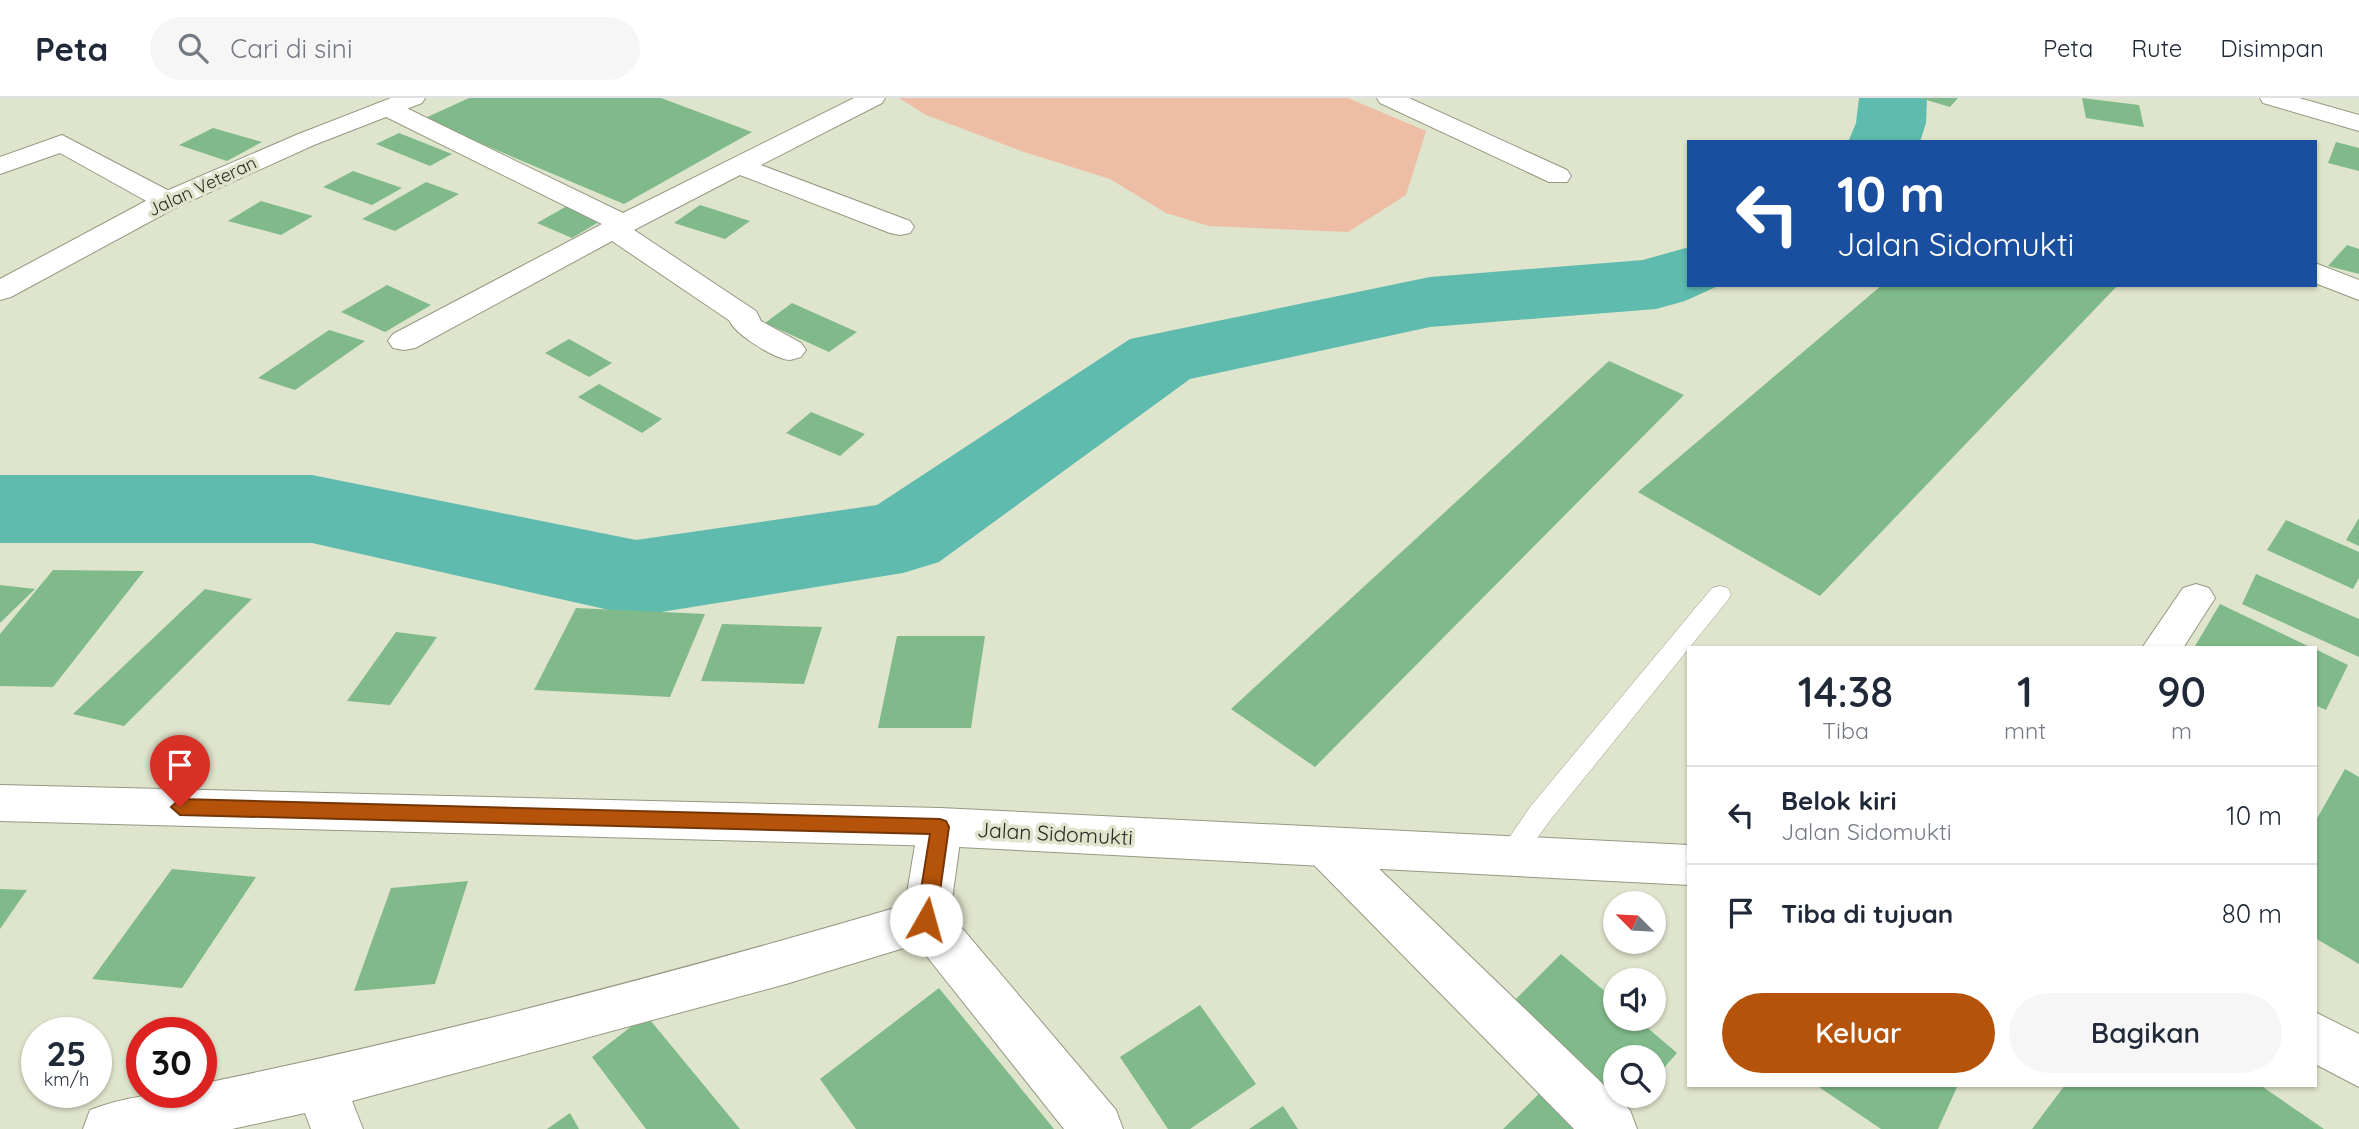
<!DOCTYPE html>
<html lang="id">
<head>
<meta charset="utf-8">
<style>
	body { margin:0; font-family:Quicksand,sans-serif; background:#f6f6f7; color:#1f2937; height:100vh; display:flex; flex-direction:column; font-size:26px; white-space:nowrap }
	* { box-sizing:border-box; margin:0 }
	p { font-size:23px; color:#747a83 }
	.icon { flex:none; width:38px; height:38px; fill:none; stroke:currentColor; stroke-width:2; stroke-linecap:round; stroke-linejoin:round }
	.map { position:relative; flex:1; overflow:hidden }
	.sheet { position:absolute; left:1687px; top:548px; width:630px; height:441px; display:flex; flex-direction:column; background:#fff; border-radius:0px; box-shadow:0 2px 5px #0004 }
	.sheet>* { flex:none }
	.top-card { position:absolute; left:1687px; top:42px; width:630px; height:147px; border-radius:0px; box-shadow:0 2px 5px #0004; background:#1a4fa0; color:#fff; overflow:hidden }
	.needle { width:46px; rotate:294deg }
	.buttons { position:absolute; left:1603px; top:793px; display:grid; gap:14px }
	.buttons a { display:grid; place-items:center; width:63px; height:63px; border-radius:50%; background:#fff; box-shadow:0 2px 5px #0004; font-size:35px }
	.speed { position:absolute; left:21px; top:919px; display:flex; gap:14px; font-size:35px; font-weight:700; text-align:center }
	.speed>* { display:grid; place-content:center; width:91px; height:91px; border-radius:50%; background:#fff; box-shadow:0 2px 5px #0004; line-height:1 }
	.speed small { font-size:18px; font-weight:400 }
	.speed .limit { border:10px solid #d22; background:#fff; color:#111 }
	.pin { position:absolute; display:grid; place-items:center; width:60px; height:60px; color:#fff; margin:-72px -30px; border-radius:50% 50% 50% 0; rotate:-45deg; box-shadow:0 0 7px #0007 }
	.pin .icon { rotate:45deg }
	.me { position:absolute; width:77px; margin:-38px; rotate:7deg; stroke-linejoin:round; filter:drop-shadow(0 0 5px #0008) }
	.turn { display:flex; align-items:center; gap:24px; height:147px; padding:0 35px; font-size:32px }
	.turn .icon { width:91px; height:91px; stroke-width:2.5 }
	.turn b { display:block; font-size:49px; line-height:60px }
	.eta { display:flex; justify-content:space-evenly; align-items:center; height:119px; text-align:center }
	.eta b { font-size:42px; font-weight:600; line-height:49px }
	.action { display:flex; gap:14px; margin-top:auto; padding:14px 35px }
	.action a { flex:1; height:80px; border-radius:42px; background:#b45309; color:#fff; font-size:28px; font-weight:600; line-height:80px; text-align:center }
	.action a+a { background:#f6f6f7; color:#1f2937 }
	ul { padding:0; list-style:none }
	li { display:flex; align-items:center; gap:21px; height:98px; padding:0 35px; border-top:2px solid #e0e1e3 }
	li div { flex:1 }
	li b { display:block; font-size:26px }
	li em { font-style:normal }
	header { display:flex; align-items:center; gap:42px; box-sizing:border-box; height:98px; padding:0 35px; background:#fff; border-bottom:2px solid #e0e1e3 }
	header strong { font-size:33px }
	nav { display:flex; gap:38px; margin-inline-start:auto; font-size:24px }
	.search { width:490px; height:63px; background:#f6f6f7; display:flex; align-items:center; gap:18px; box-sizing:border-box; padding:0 24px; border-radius:38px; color:#747a83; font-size:26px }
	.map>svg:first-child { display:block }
	.green { fill:#edbea5 }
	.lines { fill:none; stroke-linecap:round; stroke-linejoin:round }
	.river { fill:#5fbbae; fill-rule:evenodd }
	.building { fill:#80ba8b }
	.lane-casing { stroke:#949982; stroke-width:1 }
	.street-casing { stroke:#949982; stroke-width:2 }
	.secondary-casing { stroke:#949982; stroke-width:2 }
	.lane { fill:#fff; fill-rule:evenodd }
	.street { fill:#fff; fill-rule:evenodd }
	.secondary { fill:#fff; fill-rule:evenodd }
	.route { fill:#b45309; stroke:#753606; stroke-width:2 }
	.labels { text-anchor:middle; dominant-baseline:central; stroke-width:7; stroke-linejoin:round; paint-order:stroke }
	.far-street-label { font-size:18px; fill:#292b22; stroke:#dfe4cc }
	.street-label { font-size:21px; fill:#292b22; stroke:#dfe4cc }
</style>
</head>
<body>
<header>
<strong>Peta</strong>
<div class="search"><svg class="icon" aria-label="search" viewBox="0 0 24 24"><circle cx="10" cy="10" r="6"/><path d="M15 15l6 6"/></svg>Cari di sini</div>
<nav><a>Peta</a><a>Rute</a><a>Disimpan</a></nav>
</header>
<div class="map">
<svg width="2359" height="1031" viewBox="0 0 2359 1031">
	<rect width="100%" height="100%" fill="#dfe4cc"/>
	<path class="green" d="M899 0H1348L1426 33 1406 97 1348 134 1209 128 1166 115 1110 81 1021 53 926 17Z"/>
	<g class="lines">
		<path class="river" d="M1859 0H1927L1926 25 1920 44H1848L1856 25Z
			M1689 149V187H1720L1685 203 1656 211 1430 229 1190 281 939 464 903 475 636 518 312 445H0V377H312L636 442 877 407 1130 241 1430 179 1643 162Z"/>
	</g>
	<path class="building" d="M469 0H661L752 34 624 106 423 21Z
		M1920 0H1958L1950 9Z
		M2082 0 2139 7 2144 29 2086 20Z
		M213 30 262 44 227 63 179 47Z
		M399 35 452 56 430 68 376 46Z
		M2336 44 2359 50V73L2328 65Z
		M353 73 402 90 372 107 323 89Z
		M426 84 459 96 395 133 362 121Z
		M261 103 313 118 281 137 228 123Z
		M700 107 750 123 725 141 674 125Z
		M567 108 602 122 572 140 537 125Z
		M2347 147 2359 151V176L2328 168Z
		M387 187 431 207 385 234 341 214Z
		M1882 187H2118L1820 498 1638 394Z
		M792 205 857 234 829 254 765 225Z
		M329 232 365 243 295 292 258 280Z
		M569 241 612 265 589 279 545 255Z
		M1609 263 1684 297 1315 669 1231 611Z
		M599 286 662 321 642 335 578 299Z
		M811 314 865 336 840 358 786 335Z
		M2359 420V448L2346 442Z
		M2286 422 2359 454V480L2353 491 2267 452Z
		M53 472 144 473 53 589 0 588V536Z
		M2256 476 2359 521V559L2242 506Z
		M0 487 35 491 0 525Z
		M205 491 252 501 124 628 73 616Z
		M2220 506 2312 550 2195 548Z
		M576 510 705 516 670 599 534 592Z
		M722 526 822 529 804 586 701 583Z
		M396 534 437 539 390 607 347 603Z
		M897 538H985L971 630H878Z
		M2315 551 2348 567 2326 612 2315 607Z
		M2345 671 2359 679V866L2315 840V724Z
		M172 771 256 779 182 890 92 881Z
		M468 783 435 886 354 893 391 790Z
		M0 791 27 792 0 831Z
		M1561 856 1615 902V920H1636L1677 955 1654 981V959H1615V998H1639L1625 1013 1509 908Z
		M939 890 1054 1031H856L820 981Z
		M1200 907 1256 986 1190 1031H1168L1120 959Z
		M646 917 740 1031H646L592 959Z
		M1549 986 1596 1031H1503Z
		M1816 987H1958L1938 1031H1881Z
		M2065 987H2260L2324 1031H2032Z
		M1283 1008 1298 1031H1249Z
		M570 1015 579 1031H547Z"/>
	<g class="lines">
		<defs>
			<path id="lane" d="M1720 488 1728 490 1731 496 1728 502 1548 725 1520 764 1511 768 1502 764 1498 756 1530 709 1712 490Z"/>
			<path id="street" d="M854 0H885L882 5 761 67 910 123 914 129 910 135 900 137 890 135 740 77 634 132 756 213 761 223 801 245 806 252 801 259C797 260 794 261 790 262 776 262 733 235 730 223L612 143 415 250 404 252 393 250 388 243 393 236 602 126 378 15 375 10 378 5H396L623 115Z
				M1377 0H1409L1567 72 1571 78 1567 84H1549L1380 5Z
				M2260 0H2299L2359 17V33L2263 5Z
				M62 37 177 97 181 103 177 109H157L60 55 0 76V59Z
				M2315 165 2359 182V202L2315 185Z
				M2196 486 2209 490 2215 500 2183 550H2142L2183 490Z
				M940 710 956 716 962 729 950 816 1116 1012 1123 1031H1064L917 846 786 886 352 1003 363 1031H311L305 1015 232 1031H83L90 1012C126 998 163 994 201 994V986C438 937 673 875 905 807L918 729 924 716Z
				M1327 731 1343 736 1630 1012 1637 1031H1574L1311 764 1305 750 1311 736Z"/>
			<path id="secondary" d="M391 0H425L422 5 314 47 177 109 11 199 0 202V181L157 97 296 37Z
				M0 687 940 710 1689 747V787L940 748 0 723Z
				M2315 914 2359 936V989L2315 966Z"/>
		</defs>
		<use href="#lane" class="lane-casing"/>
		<use href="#street" class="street-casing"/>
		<use href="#secondary" class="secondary-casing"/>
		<use href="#lane" class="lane"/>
		<use href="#street" class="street"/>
		<use href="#secondary" class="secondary"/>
	</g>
	<path class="route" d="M180 701 940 721 946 723 949 729 936 822 933 828 926 831 919 828 916 822 930 736 180 717 171 709Z"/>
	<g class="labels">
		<g class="far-street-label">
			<text transform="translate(202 88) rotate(-25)">Jalan Veteran</text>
		</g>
		<g class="street-label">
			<text transform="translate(1055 735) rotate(3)">Jalan Sidomukti</text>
		</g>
	</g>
</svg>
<div class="buttons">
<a><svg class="needle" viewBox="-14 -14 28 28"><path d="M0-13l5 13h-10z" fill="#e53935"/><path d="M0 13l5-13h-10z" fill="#747a83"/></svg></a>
<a><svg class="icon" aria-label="sound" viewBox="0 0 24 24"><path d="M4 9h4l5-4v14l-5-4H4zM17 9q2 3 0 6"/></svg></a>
<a><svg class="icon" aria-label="search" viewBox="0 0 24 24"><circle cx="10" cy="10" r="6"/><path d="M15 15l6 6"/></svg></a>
</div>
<div class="speed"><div>25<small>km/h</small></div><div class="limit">30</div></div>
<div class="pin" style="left:180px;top:709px;background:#d93025"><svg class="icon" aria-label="arrive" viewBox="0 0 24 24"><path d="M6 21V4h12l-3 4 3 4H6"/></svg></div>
<svg class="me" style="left:926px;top:822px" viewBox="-20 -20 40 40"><circle r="19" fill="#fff"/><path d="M0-13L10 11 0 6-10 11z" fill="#b45309"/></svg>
<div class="top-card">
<div class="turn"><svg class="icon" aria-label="left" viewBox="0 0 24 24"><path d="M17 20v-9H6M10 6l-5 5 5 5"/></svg><div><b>10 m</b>Jalan Sidomukti</div></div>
</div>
<section class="sheet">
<div class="eta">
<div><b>14:38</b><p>Tiba</p></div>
<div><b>1</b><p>mnt</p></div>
<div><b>90</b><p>m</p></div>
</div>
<ul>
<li><svg class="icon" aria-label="left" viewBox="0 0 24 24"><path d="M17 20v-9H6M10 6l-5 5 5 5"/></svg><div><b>Belok kiri</b><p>Jalan Sidomukti</p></div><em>10 m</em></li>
<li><svg class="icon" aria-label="arrive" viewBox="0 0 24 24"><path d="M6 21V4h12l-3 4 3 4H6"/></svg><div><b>Tiba di tujuan</b></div><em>80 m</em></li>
</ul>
<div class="action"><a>Keluar</a><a>Bagikan</a></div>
</section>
</div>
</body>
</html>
